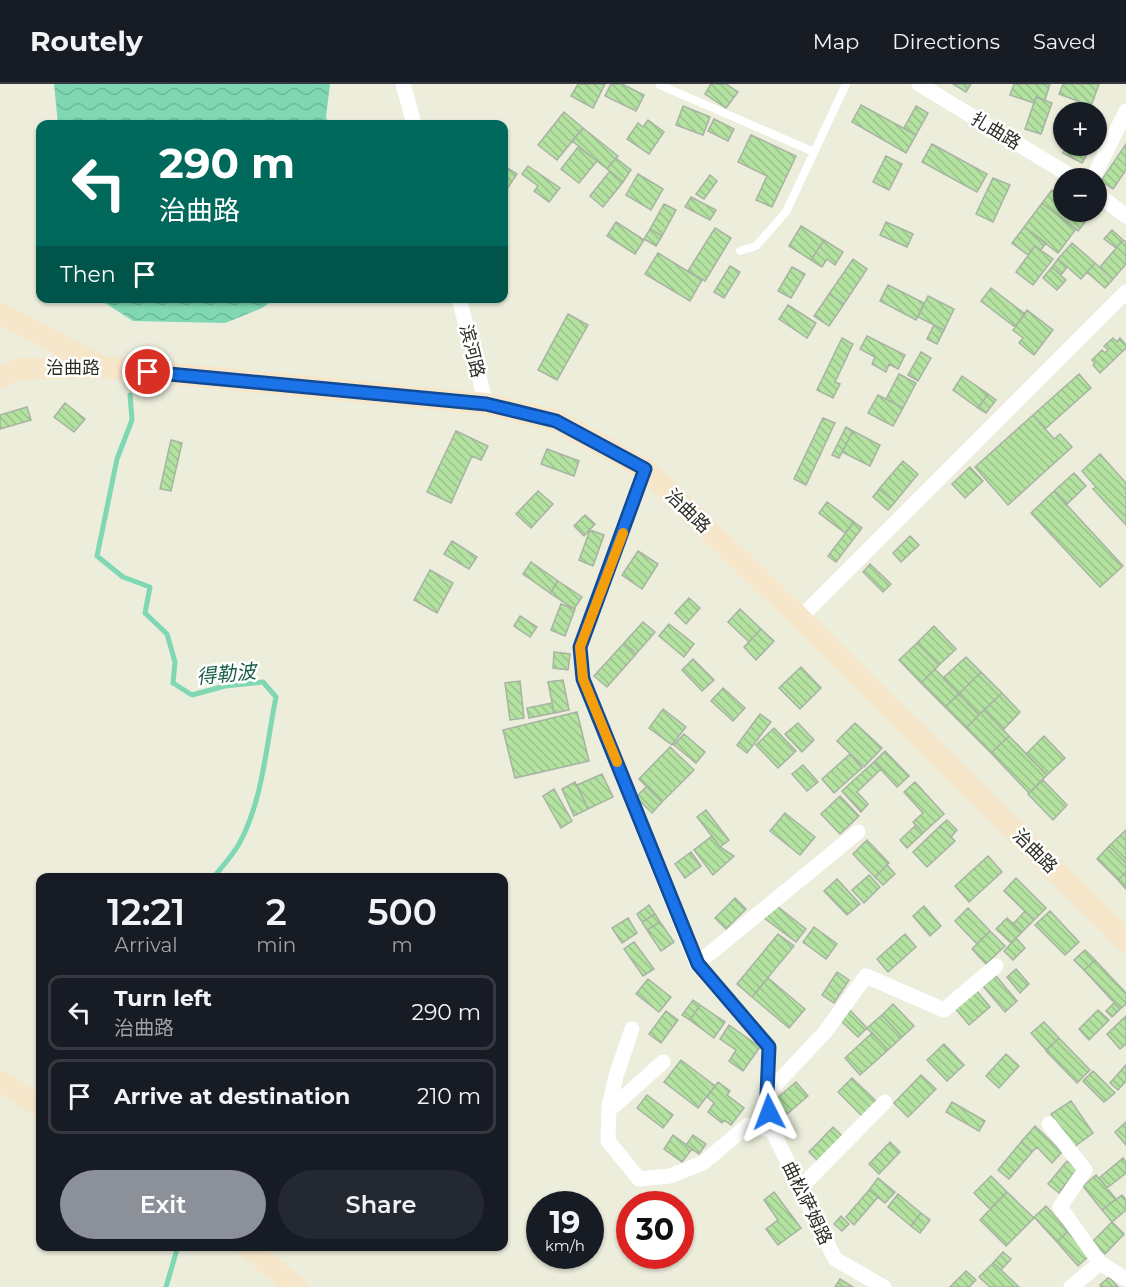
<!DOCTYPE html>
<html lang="en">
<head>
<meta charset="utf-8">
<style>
	body { margin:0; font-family:Montserrat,"Noto Sans SC",sans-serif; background:#242831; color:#f1f3f6; height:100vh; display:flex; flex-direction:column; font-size:22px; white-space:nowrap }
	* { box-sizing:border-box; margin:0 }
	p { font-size:20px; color:#9ea1a6 }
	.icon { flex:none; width:33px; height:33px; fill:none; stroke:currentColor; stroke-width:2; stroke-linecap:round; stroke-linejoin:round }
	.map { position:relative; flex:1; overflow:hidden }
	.sheet { position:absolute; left:36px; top:789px; width:472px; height:378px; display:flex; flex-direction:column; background:#171b24; border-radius:12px; box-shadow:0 2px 4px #0004 }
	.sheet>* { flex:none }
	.top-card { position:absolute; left:36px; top:36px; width:472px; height:183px; border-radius:12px; box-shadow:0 2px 4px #0004; background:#00695c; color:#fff; overflow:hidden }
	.fabs { position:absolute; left:1053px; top:18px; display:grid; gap:12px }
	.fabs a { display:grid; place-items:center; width:54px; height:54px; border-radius:50%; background:#171b24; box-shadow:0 2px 4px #0004; font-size:30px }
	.speed { position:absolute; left:526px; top:1107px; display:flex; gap:12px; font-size:30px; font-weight:700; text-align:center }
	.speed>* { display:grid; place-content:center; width:78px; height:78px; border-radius:50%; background:#171b24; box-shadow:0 2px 4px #0004; line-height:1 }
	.speed small { font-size:15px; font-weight:400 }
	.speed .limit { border:9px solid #d22; background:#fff; color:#111 }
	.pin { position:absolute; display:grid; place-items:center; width:51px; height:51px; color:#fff; margin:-26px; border:3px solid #fff; border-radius:50%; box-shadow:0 2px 6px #0007 }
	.me { position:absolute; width:66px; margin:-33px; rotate:357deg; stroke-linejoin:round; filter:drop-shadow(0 0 4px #0008) }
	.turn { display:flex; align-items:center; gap:21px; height:126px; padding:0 24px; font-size:27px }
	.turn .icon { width:78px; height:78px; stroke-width:2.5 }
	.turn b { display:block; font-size:42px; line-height:51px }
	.then { display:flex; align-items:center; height:57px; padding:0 24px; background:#0003; gap:12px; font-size:22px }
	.eta { display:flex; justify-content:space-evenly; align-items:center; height:102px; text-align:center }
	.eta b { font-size:36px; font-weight:600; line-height:42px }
	.button { display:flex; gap:12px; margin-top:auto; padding:12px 24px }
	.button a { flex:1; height:69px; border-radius:36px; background:#8c9099; color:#fff; font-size:24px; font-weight:600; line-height:69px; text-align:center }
	.button a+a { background:#242831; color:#f1f3f6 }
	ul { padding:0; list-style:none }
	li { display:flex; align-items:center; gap:18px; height:75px; margin:0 12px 9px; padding:0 12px; border:3px solid #363941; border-radius:12px }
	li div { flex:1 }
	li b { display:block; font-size:22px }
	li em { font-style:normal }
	header { display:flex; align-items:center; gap:36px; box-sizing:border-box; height:84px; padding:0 30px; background:#171b24; border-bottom:2px solid #363941 }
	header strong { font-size:28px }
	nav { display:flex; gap:33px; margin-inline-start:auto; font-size:21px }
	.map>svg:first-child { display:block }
	.water { fill:url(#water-waves) }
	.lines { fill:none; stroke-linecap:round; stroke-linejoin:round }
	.stream { stroke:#7fd7b3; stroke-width:5 }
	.building { fill:url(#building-back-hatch); stroke:#a8b3a4; stroke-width:1.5 }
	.lane { stroke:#fff; stroke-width:8 }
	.street { stroke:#fff; stroke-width:15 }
	.secondary { stroke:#f7e7ca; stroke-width:22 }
	.route-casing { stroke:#114b97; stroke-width:15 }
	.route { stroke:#1a73e8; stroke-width:10 }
	.slow { stroke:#f59e0b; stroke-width:10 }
	.labels { text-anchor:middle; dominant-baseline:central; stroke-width:5; stroke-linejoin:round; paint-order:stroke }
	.street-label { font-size:18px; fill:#2d2d26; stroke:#fff }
	.water-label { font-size:20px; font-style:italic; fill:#1a5e46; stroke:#fff }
</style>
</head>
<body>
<header>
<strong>Routely</strong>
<nav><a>Map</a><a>Directions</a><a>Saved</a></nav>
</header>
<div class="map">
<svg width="1126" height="1203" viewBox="0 0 1126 1203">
	<defs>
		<pattern id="water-waves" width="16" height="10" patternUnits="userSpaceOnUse" patternTransform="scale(1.5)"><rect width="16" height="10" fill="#7fd7b3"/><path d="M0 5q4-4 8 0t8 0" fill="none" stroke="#6eb99a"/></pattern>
		<pattern id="building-back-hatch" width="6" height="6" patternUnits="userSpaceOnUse" patternTransform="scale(1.5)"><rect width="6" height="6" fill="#b3e2a1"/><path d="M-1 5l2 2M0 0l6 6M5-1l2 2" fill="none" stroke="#9ac28a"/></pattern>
	</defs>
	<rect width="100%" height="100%" fill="#eceddb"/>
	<path class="water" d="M54 0H330L326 33 329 40H58Z
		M99 215H275L262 224 225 239 133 237Z"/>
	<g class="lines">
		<path class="stream" d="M130 311 132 336 117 375 97 472 123 493 150 503 145 529 167 550 175 578 173 599 192 611 225 602 263 598 276 613C266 662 263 716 239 760 232 772 222 783 213 794
			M166 1203 178 1162"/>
	</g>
	<path class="building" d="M578 0H605L593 24 571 12Z
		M611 0H622L644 11 636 27 605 12Z
		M711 0H726L738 8 726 24 705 10Z
		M953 0H971L966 8Z
		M1014 0H1050L1045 16 1036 13 1034 19 1010 11Z
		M1063 0H1099L1091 22 1059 10Z
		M1036 13 1052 19 1041 50 1025 45Z
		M861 21 916 51 906 69 852 38Z
		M683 22 710 33 703 51 676 41Z
		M916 22 928 29 916 51 904 44Z
		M564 28 583 44 557 76 538 61Z
		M714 35 734 45 728 57 708 47Z
		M648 36 664 48 649 70 627 55 638 39 643 43Z
		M583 44 618 72 607 85 572 57Z
		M751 51 796 72 772 123 756 116 767 92 738 78Z
		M932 60 987 90 977 108 922 78Z
		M1126 60V86L1113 105 1101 97Z
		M1067 62H1092L1082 79 1063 69Z
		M578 63 597 77 579 99 561 85Z
		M886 72 902 80 889 106 873 98Z
		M616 74 631 86 623 98 607 85Z
		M504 82 517 90 507 105 504 103Z
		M528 82 560 104 549 118 534 107 538 102 522 90Z
		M610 87 623 98 603 123 590 112Z
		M638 90 663 105 651 126 626 111Z
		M710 91 717 97 704 115 696 110Z
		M993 94 1010 101 993 138 976 130Z
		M1052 106 1064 115V128H1079L1088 134 1078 147 1042 119Z
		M691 113 716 126 710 136 685 123Z
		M1042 119 1076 145 1058 169 1024 143Z
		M664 120 676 126 662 152 650 145Z
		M616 138 644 156 635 170 607 152Z
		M886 138 913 150 907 163 880 151Z
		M801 142 824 156 811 176 789 162Z
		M1024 143 1046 159 1041 166 1035 162 1028 171 1012 159Z
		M715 144 731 154 705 197 688 187Z
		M650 145 662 152 656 162 644 155Z
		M1112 146 1123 156 1116 164 1104 155Z
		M824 156 843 168 835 181 827 175 822 183 811 176Z
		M1123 156 1126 158V180L1113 195 1100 183Z
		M1072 159 1095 179 1081 195 1058 175Z
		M1035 162 1053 175 1033 201 1016 188Z
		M658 169 702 196 690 217 645 190Z
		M853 175 867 185 844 220 829 210Z
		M1058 175 1067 183 1061 191 1052 183Z
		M1095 179 1113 195 1105 204 1087 188Z
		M730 182 740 188 724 214 714 208Z
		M792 183 805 190 791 214 778 207Z
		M1052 183 1066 196 1057 206 1043 194Z
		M888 201 924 219 916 236 880 217Z
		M991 204 1025 230 1015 243 981 217Z
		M829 210 844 220 829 242 814 232Z
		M928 212 954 225 944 246 918 233Z
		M788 221 816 239 807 254 779 235Z
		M1027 226 1053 246 1034 271 1019 259 1023 254 1013 246Z
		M568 230 588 241 557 296 538 286Z
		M934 241 944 246 937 260 927 255Z
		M867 252 905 271 898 285 889 280 886 288 872 280 875 273 860 265Z
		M842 254 853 260 835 298 840 300 833 314 817 306Z
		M1113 254 1117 258 1120 254 1126 261V264L1100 289 1093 281 1095 279 1092 276 1102 266 1105 269 1108 266 1104 262Z
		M921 268 931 274 918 297 908 291Z
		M899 290 916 299 903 324 886 315Z
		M1079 290 1091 304 1045 345 1033 331Z
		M962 292 988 310 978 324 953 306Z
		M988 310 996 316 986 329 978 324Z
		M878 311 903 324 893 342 868 329Z
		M65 319 85 335 74 348 54 333Z
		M27 323 31 336 0 345V331Z
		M1033 331 1054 355 1060 350 1072 363 1008 421 975 383Z
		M823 334 835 339 806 401 794 395Z
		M846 343 853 347 839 374 832 371Z
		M456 347 488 362 481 376 472 372 451 419 427 408Z
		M853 347 880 361 870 382 842 368Z
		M171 356 182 359 171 407 160 405Z
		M547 365 579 377 574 392 541 380Z
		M1100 370 1126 399V441L1093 405 1096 403 1082 387Z
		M903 377 918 390 895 418 879 405Z
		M970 383 983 397 965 414 952 400Z
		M1074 389 1086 402 1066 421 1054 407Z
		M879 405 895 418 888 426 873 413Z
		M538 407 553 420 531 444 516 430Z
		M1054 407 1123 482 1100 503 1031 429Z
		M827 418 854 438 845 449 819 429Z
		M585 431 595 440 584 452 574 442Z
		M854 438 862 444 836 478 828 472Z
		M590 446 604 451 593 482 579 476Z
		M910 452 919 461 901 478 893 469Z
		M452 457 477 473 469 485 444 470Z
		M638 467 658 480 642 505 622 491Z
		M531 478 558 497 550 509 523 490Z
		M870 480 891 500 883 508 863 488Z
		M430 486 453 499 437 529 414 516Z
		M558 497 582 513 574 525 550 509Z
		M689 514 700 524 686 540 675 529Z
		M561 520 575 525 565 552 551 546Z
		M740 525 761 545 749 558 728 538Z
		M520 532 537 543 530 553 514 542Z
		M643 538 655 548 636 570 624 559Z
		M669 540 694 560 684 573 659 552Z
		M934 542 956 565 939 581 917 559Z
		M761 545 774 557 756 576 744 563Z
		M624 559 636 570 607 603 594 592Z
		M917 559 939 581 921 599 899 576Z
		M554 568 570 570 568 586 553 584Z
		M966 573 981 588 959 610 943 594Z
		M693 575 714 596 702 607 682 586Z
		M801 583 821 604 800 625 779 604Z
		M935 585 959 610 945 623 921 599Z
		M981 588 1002 609 979 631 959 610Z
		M563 596 569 626 554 629 548 598Z
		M520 597 524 634 510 636 505 599Z
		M723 604 745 624 733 637 711 617Z
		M1002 609 1020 628 1003 646 984 626Z
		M959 610 979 631 966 644 945 623Z
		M552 619 554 629 529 634 527 624Z
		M663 625 686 643 672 661 649 644Z
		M984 626 1009 652 991 669 966 644Z
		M577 628 589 677 515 694 503 646Z
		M760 630 771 638 747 669 737 661Z
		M798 639 814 656 802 668 785 650Z
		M855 639 882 664 864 683 837 657Z
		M774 644 796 667 778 684 756 661Z
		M684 650 705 668 696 679 674 661Z
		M1009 652 1047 691 1029 709 991 669Z
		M1044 652 1065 674 1047 691 1026 670Z
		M670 663 694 686 662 718 639 695Z
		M885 667 909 692 897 703 874 678Z
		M850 670 862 684 834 709 822 695Z
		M874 678 881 685 857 708 868 720 861 728 842 707Z
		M803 681 818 698 807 707 792 690Z
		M602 690 613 713 588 725 577 701Z
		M1043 696 1067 721 1053 736 1028 710Z
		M575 698 588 725 574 732 562 705Z
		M915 698 944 730 923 749 913 738 923 729 904 708Z
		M647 702 662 718 652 729 636 713Z
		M554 705 572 737 561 744 543 712Z
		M840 712 859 732 840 750 821 730Z
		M706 726 729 756 720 763 697 733Z
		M785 729 815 753 800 771 770 747Z
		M947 736 957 746 951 753 940 742Z
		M916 741 923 749 907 764 900 756Z
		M940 742 955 757 927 783 913 768Z
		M1126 746V779L1109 762Z
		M712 752 720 763 734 772 713 791 694 766Z
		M867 756 889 779 875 793 853 770Z
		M1109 762 1126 779V788L1118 796 1097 775Z
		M691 768 701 782 685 794 675 780Z
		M988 772 1002 788 969 818 955 802Z
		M887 781 895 790 883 801 875 793Z
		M1126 788V805L1118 796Z
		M869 791 880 803 864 819 852 806Z
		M1016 794 1046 824 1034 836 1004 807Z
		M837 795 860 820 847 831 824 807Z
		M735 814 746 825 726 845 715 834Z
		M773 819 806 845 796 858 763 833Z
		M649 821 655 830 642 838 637 830Z
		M924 822 941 842 930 852 913 832Z
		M968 824 990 847 977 860 955 837Z
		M1025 827 1034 836 1022 848 1013 840Z
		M1050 827 1079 858 1065 871 1035 841Z
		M655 830 660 838 647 846 642 838Z
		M628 834 637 849 622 859 612 844Z
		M1007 834 1022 848 1011 859 996 845Z
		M660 838 674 858 661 867 647 846Z
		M814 843 837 860 826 875 803 858Z
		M990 847 1005 862 986 880 972 865Z
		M778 850 794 862 752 913 737 900Z
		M905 850 916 863 888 888 877 875Z
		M1016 854 1025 864 1013 876 1004 867Z
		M634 858 654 885 643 892 624 865Z
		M1085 866 1095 876 1084 886 1074 876Z
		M1095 876 1126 909V920L1120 925 1084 886Z
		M1016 885 1029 900 1020 909 1007 893Z
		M837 888 849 896 834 919 822 911Z
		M996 892 1017 917 1005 928 983 902Z
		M768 894 805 925 789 944 752 913Z
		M648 895 671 913 659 928 636 910Z
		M976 906 990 923 969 941 955 924Z
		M693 916 700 921 690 936 682 931Z
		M1114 919 1120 925 1112 933 1106 927Z
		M893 920 914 942 902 953 882 931Z
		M700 921 725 938 714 954 690 936Z
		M850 926 867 944 858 953 840 936Z
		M1098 926 1109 936 1089 956 1079 945Z
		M666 927 678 936 661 959 649 950Z
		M882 931 902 953 888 966 867 944Z
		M1126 932V960L1120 965 1107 950Z
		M1044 938 1059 954 1046 966 1031 949Z
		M729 941 760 963 743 987 729 977 736 966 720 955Z
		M872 949 888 966 860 991 845 974Z
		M1059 954 1090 986 1077 999 1046 967Z
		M944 960 964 981 947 997 927 976Z
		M1006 970 1019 982 999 1004 986 992Z
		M681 976 715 1002 698 1024 664 998Z
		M1126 981V997L1118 1006 1110 999Z
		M1093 987 1115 1009 1104 1018 1083 997Z
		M921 991 936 1005 908 1033 894 1019Z
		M852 994 876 1017 862 1032 838 1008Z
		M718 998 730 1007 727 1011 744 1024 731 1041 724 1036 722 1039 708 1028 714 1019 707 1013Z
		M796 998 808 1012 787 1030 775 1016Z
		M647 1011 673 1031 663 1044 637 1024Z
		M1071 1017 1093 1049 1074 1063 1051 1030Z
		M952 1018 985 1037 979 1047 946 1028Z
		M1126 1038V1061L1115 1048Z
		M1035 1042 1062 1068 1052 1079 1037 1063 1032 1068 1021 1058Z
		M833 1043 842 1052 818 1077 809 1068Z
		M673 1051 692 1065 682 1078 664 1065Z
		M693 1051 706 1060 699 1070 686 1061Z
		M890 1058 900 1068 879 1090 869 1080Z
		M1021 1058 1032 1068 1009 1095 998 1086Z
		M1123 1074 1126 1078V1089L1107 1104 1099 1094Z
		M1067 1077 1077 1085 1059 1109 1048 1100Z
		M1096 1091 1116 1115 1102 1126 1083 1102Z
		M991 1092 1007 1108 990 1125 974 1109Z
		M878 1094 895 1108 885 1119 869 1106Z
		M869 1106 878 1113 854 1141 846 1133Z
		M774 1108 801 1144 778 1161 766 1145 778 1136 764 1116Z
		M1007 1108 1034 1134 1006 1162 980 1136Z
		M898 1110 921 1129 911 1142 888 1123Z
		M1122 1111 1126 1116V1126L1112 1138 1102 1126Z
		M1046 1122 1068 1147 1057 1158 1034 1133Z
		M921 1129 930 1136 920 1149 911 1142Z
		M841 1132 849 1140 842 1147 834 1140Z
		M1112 1138 1124 1150 1105 1170 1092 1158Z
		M1068 1147 1090 1171 1078 1182 1057 1158Z
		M1003 1168 1011 1175 1001 1186 993 1179Z
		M993 1179 1001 1186 1019 1203H990L979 1193Z
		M966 1187 976 1196 969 1203H950Z
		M1109 1193 1118 1203H1101L1100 1201Z
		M840 1195 853 1203H835Z"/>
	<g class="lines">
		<path class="lane" d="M660 1 814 68
			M740 167 756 162 786 128 846 0"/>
		<path class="street" d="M403 0 414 40
			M919 0 1074 94
			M1093 94 1126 27
			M1096 109 1126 132
			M459 214 486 320
			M645 385 580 563 583 595 697 880 769 963 767 1010 772 1046 835 1175 884 1203
			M800 534 1126 208
			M697 880 858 748
			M632 945 616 992 609 1023 608 1057 639 1095 670 1092 703 1079 748 1041 772 1046
			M767 1010 825 948 866 892 944 926 996 882
			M614 1022 663 978
			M1049 1040 1085 1086 1060 1123 1100 1179 1071 1203
			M803 1101 885 1018
			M1100 1179 1126 1195"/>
		<path class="secondary" d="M0 229 102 283
			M0 293 20 285 103 283 486 320 557 337 645 385 800 534 1126 857
			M0 997 40 1023
			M246 1162 296 1203"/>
	</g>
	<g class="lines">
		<defs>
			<path id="route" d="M148 288 486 320 556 337 645 385 580 563 583 595 698 880 769 963 767 1010 769 1028"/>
		</defs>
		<use href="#route" class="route-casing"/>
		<use href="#route" class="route"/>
		<path class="slow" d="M617 678 583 595 580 563 623 449"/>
	</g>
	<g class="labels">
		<g class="street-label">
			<text transform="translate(996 47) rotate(31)">扎曲路</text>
			<text transform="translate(472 267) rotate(76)">滨河路</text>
			<text x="73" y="284">治曲路</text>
			<text transform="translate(688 427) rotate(44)">治曲路</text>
			<text transform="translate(1035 767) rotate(45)">治曲路</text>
			<text transform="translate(807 1119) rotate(64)">曲松萨姆路</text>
		</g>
		<g class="water-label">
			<text transform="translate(226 590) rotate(-6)">得勒波</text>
		</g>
	</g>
</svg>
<div class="fabs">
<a>+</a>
<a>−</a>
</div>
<div class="speed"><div>19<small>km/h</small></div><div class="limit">30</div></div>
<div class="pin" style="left:148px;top:288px;background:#d93025"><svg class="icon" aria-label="arrive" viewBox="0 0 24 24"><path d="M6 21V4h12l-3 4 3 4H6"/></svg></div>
<svg class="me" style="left:769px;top:1028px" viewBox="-20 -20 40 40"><path d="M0-17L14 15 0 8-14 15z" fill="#1a73e8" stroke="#fff" stroke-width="4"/></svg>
<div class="top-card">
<div class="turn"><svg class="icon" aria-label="left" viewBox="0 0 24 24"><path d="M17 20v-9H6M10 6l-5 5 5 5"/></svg><div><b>290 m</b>治曲路</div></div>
<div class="then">Then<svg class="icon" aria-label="arrive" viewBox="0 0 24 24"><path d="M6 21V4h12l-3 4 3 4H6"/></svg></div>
</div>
<section class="sheet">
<div class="eta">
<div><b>12:21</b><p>Arrival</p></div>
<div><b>2</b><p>min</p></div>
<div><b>500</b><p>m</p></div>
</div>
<ul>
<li><svg class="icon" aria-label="left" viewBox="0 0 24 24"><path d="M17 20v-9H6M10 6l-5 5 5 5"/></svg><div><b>Turn left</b><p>治曲路</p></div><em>290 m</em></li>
<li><svg class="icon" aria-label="arrive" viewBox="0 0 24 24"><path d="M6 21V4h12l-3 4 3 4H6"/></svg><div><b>Arrive at destination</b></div><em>210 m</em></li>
</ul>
<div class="button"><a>Exit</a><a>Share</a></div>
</section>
</div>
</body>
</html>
